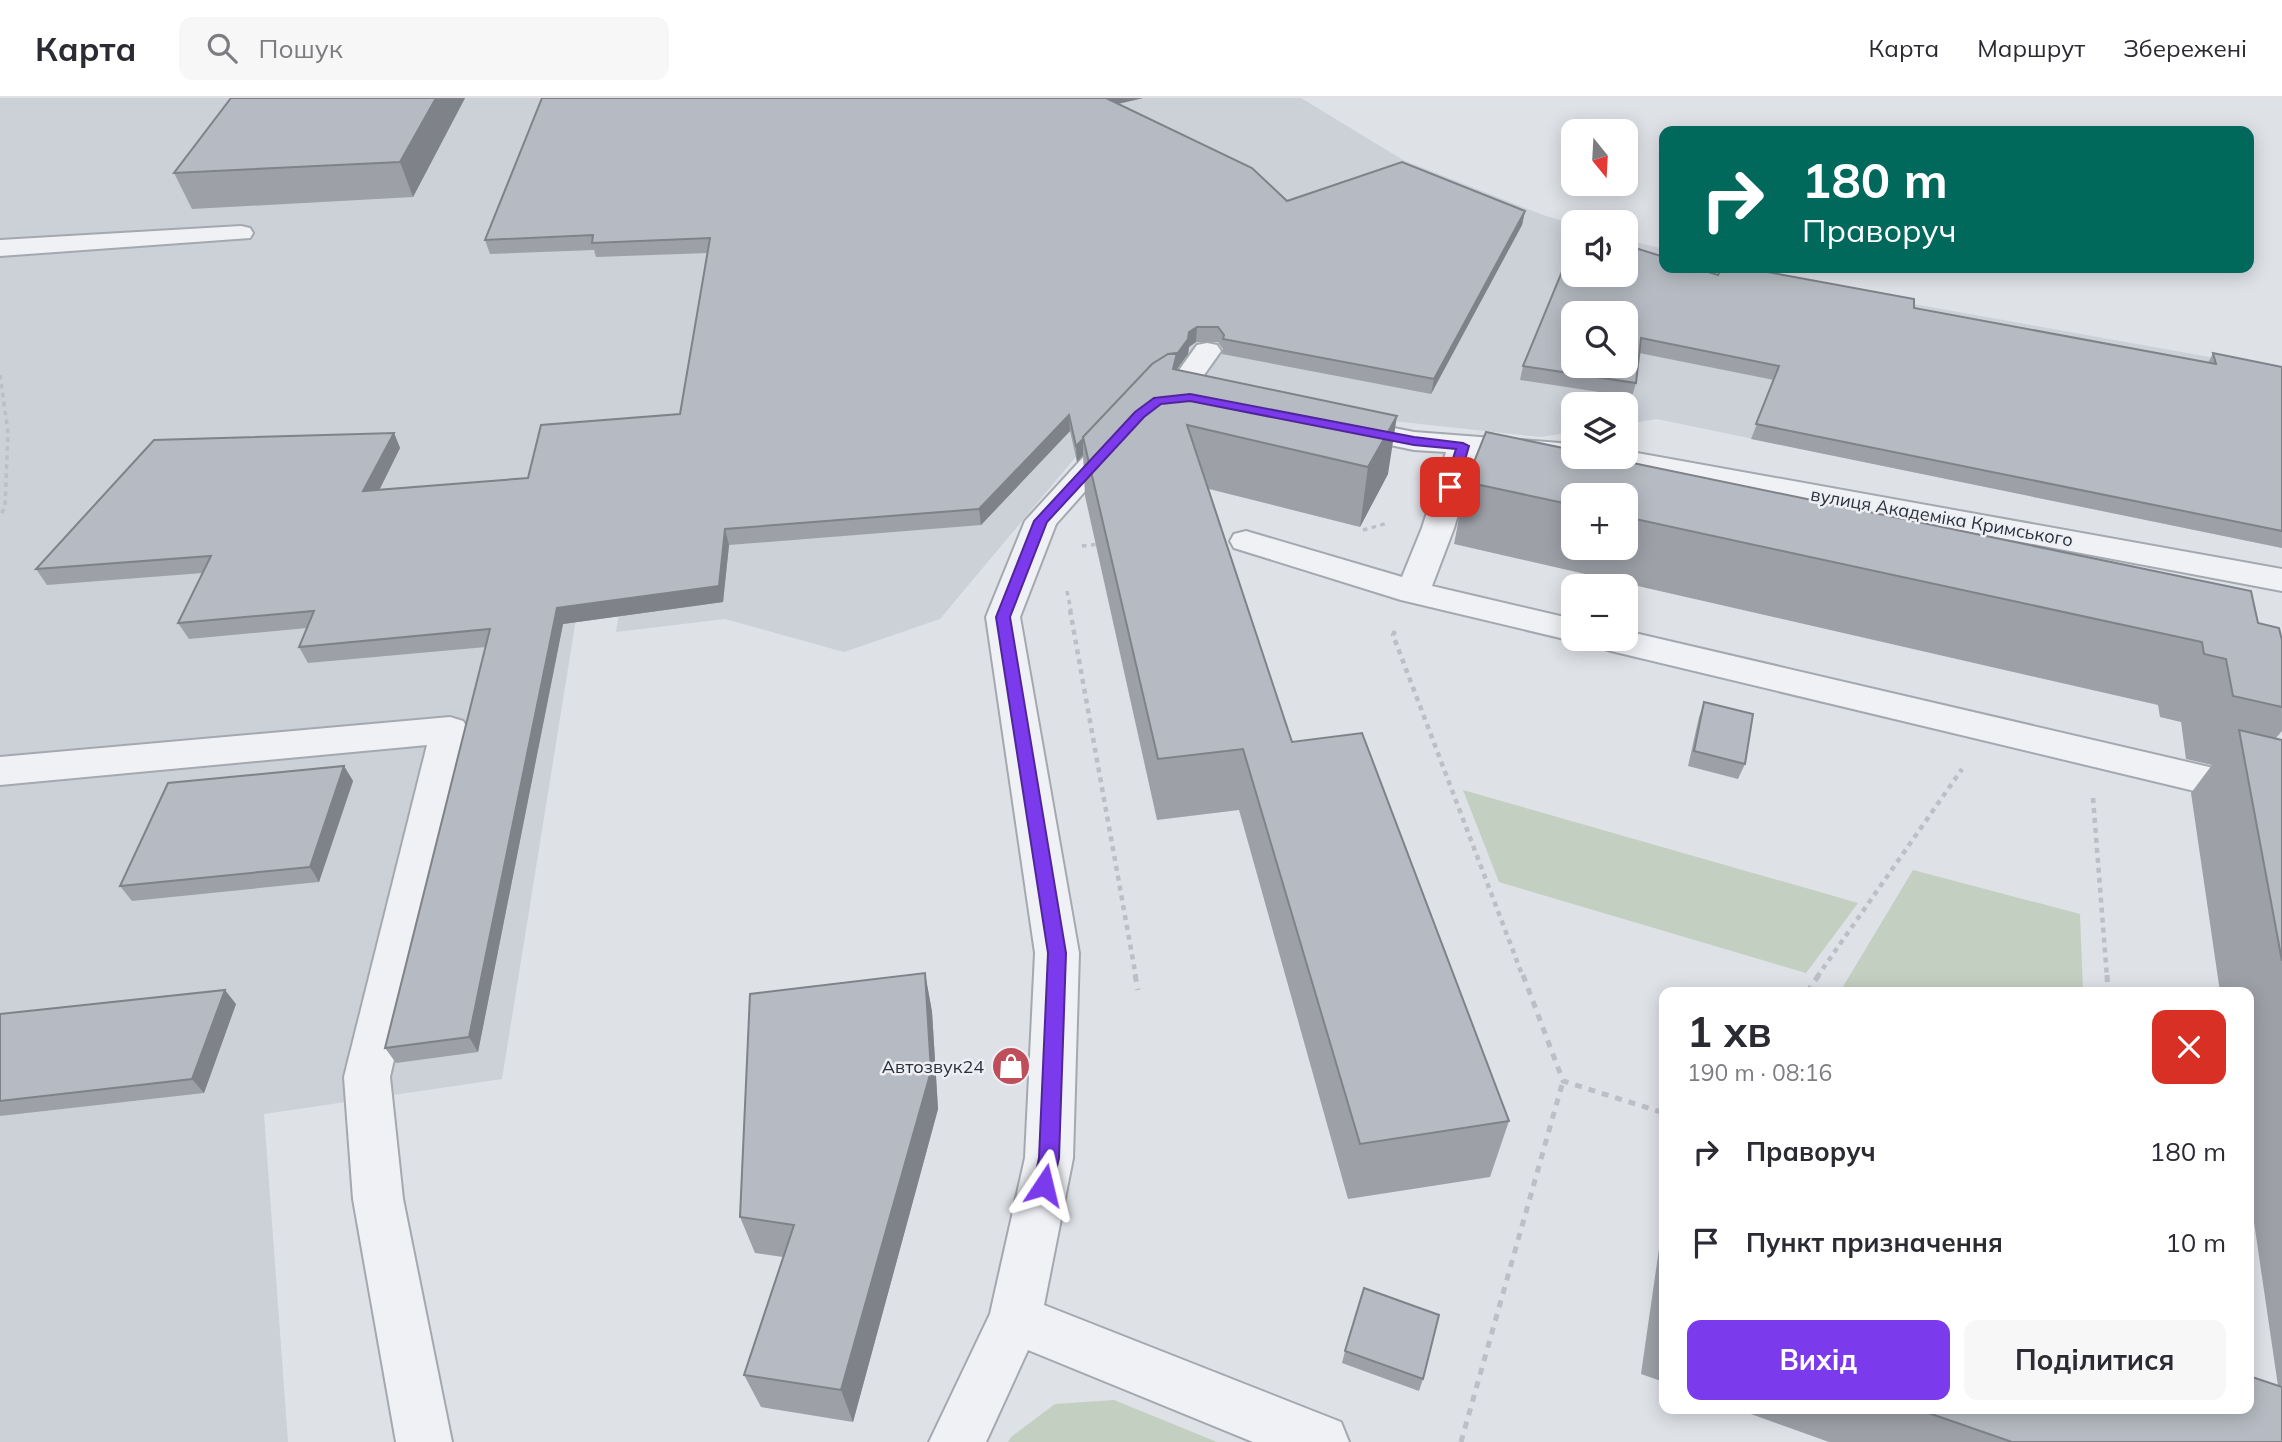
<!DOCTYPE html>
<html lang="uk">
<head>
<meta charset="utf-8">
<style>
	body { margin:0; font-family:Mulish,sans-serif; background:#f7f7f7; color:#2b2b33; height:100vh; display:flex; flex-direction:column; font-size:26px; white-space:nowrap }
	* { box-sizing:border-box; margin:0 }
	p { font-size:23px; color:#7c7c81 }
	.icon { flex:none; width:38px; height:38px; fill:none; stroke:currentColor; stroke-width:2; stroke-linecap:round; stroke-linejoin:round }
	.map { position:relative; flex:1; overflow:hidden }
	.side { position:absolute; left:1659px; top:889px; width:595px; height:427px; display:flex; flex-direction:column; background:#fff; border-radius:14px; box-shadow:0 4px 18px #0003 }
	.side>* { flex:none }
	.hud { position:absolute; left:1659px; top:28px; width:595px; height:147px; border-radius:14px; box-shadow:0 4px 18px #0003; background:#00695c; color:#fff; overflow:hidden }
	.needle { width:46px; rotate:162deg }
	.controls { position:absolute; left:1561px; top:21px; display:grid; gap:14px }
	.controls a { display:grid; place-items:center; width:77px; height:77px; border-radius:14px; background:#fff; box-shadow:0 4px 18px #0003; font-size:35px }
	.pin { position:absolute; display:grid; place-items:center; width:60px; height:60px; color:#fff; margin:-30px; border-radius:14px; box-shadow:0 4px 10px #0006 }
	.me { position:absolute; width:77px; margin:-38px; rotate:10deg; stroke-linejoin:round; filter:drop-shadow(0 0 5px #0008) }
	.turn { display:flex; align-items:center; gap:24px; height:147px; padding:0 28px; font-size:32px }
	.turn .icon { width:91px; height:91px; stroke-width:2.5 }
	.turn b { display:block; font-size:49px; line-height:60px }
	.round { display:grid; place-items:center; flex:none; width:74px; height:74px; border-radius:14px; background:#f7f7f7 }
	.headline { display:flex; align-items:center; justify-content:space-between; height:119px; padding:0 28px }
	h1 { font-size:42px; font-weight:700; line-height:52px }
	.cta { display:flex; gap:14px; margin-top:auto; padding:14px 28px }
	.cta a { flex:1; height:80px; border-radius:14px; background:#7c3aed; color:#fff; font-size:28px; font-weight:700; line-height:80px; text-align:center }
	.cta a+a { background:#f7f7f7; color:#2b2b33 }
	ul { padding:0; list-style:none }
	li { display:flex; align-items:center; gap:21px; height:91px; padding:0 28px }
	li div { flex:1 }
	li b { display:block; font-size:26px }
	li em { font-style:normal }
	header { display:flex; align-items:center; gap:42px; box-sizing:border-box; height:98px; padding:0 35px; background:#fff; border-bottom:2px solid #e1e1e2 }
	header strong { font-size:33px }
	nav { display:flex; gap:38px; margin-inline-start:auto; font-size:24px }
	.search { width:490px; height:63px; background:#f7f7f7; display:flex; align-items:center; gap:18px; box-sizing:border-box; padding:0 24px; border-radius:14px; color:#7c7c81; font-size:26px }
	.map>svg:first-child { display:block }
	.built { fill:#ccd0d7; fill-rule:evenodd }
	.green { fill:#c3cfc0 }
	.lines { fill:none; stroke-linecap:round; stroke-linejoin:round }
	.minor-casing { stroke:#a4a8af; stroke-width:4 }
	.path-far2 { stroke:#bcbfc5; stroke-width:3.5; stroke-dasharray:4.5 4.5; stroke-linecap:butt }
	.path-far1 { stroke:#bcbfc5; stroke-width:4.5; stroke-dasharray:5 5; stroke-linecap:butt }
	.path { stroke:#bcbfc5; stroke-width:5; stroke-dasharray:7 7; stroke-linecap:butt }
	.minor { fill:#f0f1f5; fill-rule:evenodd }
	.wall { fill:#9da0a7; fill-rule:evenodd }
	.shaded-wall { fill:#7f8288 }
	.building { fill:#b6bac2; stroke:#7f8288; stroke-width:2; fill-rule:evenodd }
	.route { fill:#7c3aed; stroke:#51269a; stroke-width:2 }
	.labels { text-anchor:middle; dominant-baseline:central; stroke-width:5; stroke-linejoin:round; paint-order:stroke }
	.street-label { font-size:18px; fill:#292f3b; stroke:#edeff4 }
	.poi-label { font-size:18px; fill:#292f3b; stroke:#edeff4; text-anchor:end }
</style>
</head>
<body>
<header>
<strong>Карта</strong>
<div class="search"><svg class="icon" aria-label="search" viewBox="0 0 24 24"><circle cx="10" cy="10" r="6"/><path d="M15 15l6 6"/></svg>Пошук</div>
<nav><a>Карта</a><a>Маршрут</a><a>Збережені</a></nav>
</header>
<div class="map">
<svg width="2282" height="1344" viewBox="0 0 2282 1344">
	<rect width="100%" height="100%" fill="#dee1e6"/>
	<path class="built" d="M0 0H1301L1403 62 1543 117 1573 126V177H1626V142L1664 151V170H1751L1919 207 2282 272V450L1657 321 1626 326V306H1573V334L1541 339 1384 322 1140 282 940 521 844 554 725 521 616 534 648 333 606 334 502 981 264 1016 288 1344H0ZM1573 215H1626V268H1573Z"/>
	<path class="green" d="M1463 692 1858 805 1806 875 1499 784Z
		M1913 772 2080 816 2083 894 1841 892Z
		M1114 1302 1217 1344H1008L1011 1339 1055 1306Z"/>
	<g class="lines">
		<defs>
			<path id="minor" d="M241 128 250 130 253 135 250 140 0 158V142Z
				M1207 245 1217 247 1221 253 1182 308 1172 311 1162 308 1158 302 1162 296 1197 247Z
				M1343 320 1414 334 1573 346V359H1586L1584 361 1573 364 1476 357 1454 430 1432 488 1573 521V541H1583L1573 543 1401 502 1234 450 1230 443 1234 436 1246 433 1402 479 1422 430 1446 354 1414 352 1333 335 1328 329 1333 323Z
				M1120 328 1131 331 1135 337 1056 426 1020 519 1079 855 1073 1060 1044 1207 1341 1324 1349 1344H1253L1028 1252 986 1344H929L990 1216 1025 1060 1035 855 986 519 1025 423 1109 331Z
				M1626 353 2282 471V493L1684 380 1602 368 1591 365 1587 359H1626Z
				M1626 533 2282 686V714L1611 553 1599 549 1593 541H1626Z
				M450 619 463 623 469 632 390 979 403 1101 452 1344H396L353 1101 344 979 427 647 0 687V659Z"/>
		</defs>
		<use href="#minor" class="minor-casing"/>
		<path class="path-far2" d="M0 277 8 334 5 408 0 419
			M1363 432 1388 425
			M1082 448 1101 446
			M1067 493 1071 513"/>
		<path class="path-far1" d="M1070 512 1136 879
			M1395 533 1393 537 1523 879
			M2093 700 2107 879
			M1817 879 1962 671"/>
		<path class="path" d="M1135 877 1138 892
			M1523 877 1563 983 1664 1015
			M2107 877 2108 894
			M1807 894 1819 877
			M1461 1344 1563 983"/>
		<use href="#minor" class="minor"/>
	</g>
	<path class="wall" d="M231 0H465L413 99 192 111 174 75Z
		M542 0H1143L1118 6 1287 103 1525 113 1522 127 1431 296 1222 256 1223 251 1218 244H1196L1189 249 1188 256 1177 271V272L1388 376 1360 429 1209 391 1292 644 1509 1023 1490 1079 1348 1101 1239 712 1157 722 1085 398 1083 357 1077 364 1070 333 981 427 729 447 723 504 563 526 478 954 396 965 385 950 486 549 308 565 299 549 307 530 189 541 178 525 203 475 47 487 36 471 394 335 400 350 379 392 528 380 680 316 708 155 596 159 594 152 490 156 485 142Z
		M1718 177 1914 210 2208 265 2213 255 2282 269V450L1751 341 1774 282 1639 255 1636 285 1632 299 1520 282 1523 268Z
		M1486 334 1573 352V359H1604L2251 493 2258 525 2279 530 2282 542V633L2276 640 2282 642V1344H1829L1737 1311H2249V1278L2278 1288 2249 1090V894H2220L2191 695 2212 667 2186 661 2181 624 2160 619 2158 607 1454 446 1466 384ZM1573 397H1626V450H1573Z
		M1704 604 1745 666 1738 681 1688 668 1699 619Z
		M344 668 353 683 319 784 132 803 120 788Z
		M925 875 932 914 938 1011 853 1324 761 1309 744 1277 783 1159 755 1155 740 1119Z
		M236 906 204 995 0 1018V916Z
		M1664 1142V1284L1641 1276 1659 1151Z
		M1345 1253 1423 1281 1419 1293 1342 1265Z"/>
	<path class="shaded-wall" d="M436 0H465L413 99 400 64Z
		M1099 0H1143L1100 10Z
		M1525 113 1522 127 1431 296 1434 281Z
		M1197 229 1196 244 1189 249 1188 256 1177 271 1176 313 1146 295 1189 234Z
		M1069 317 1070 333 981 427 979 411Z
		M1397 318 1388 376 1360 429 1368 369Z
		M394 335 400 350 371 409 363 393Z
		M1083 341V357L1077 364 1076 348Z
		M725 431 729 447 723 504 563 526 478 954 469 939 557 510Z
		M344 668 353 683 319 784 310 769Z
		M925 875 932 914 938 1011 853 1324 841 1292Z
		M225 892 236 906 204 995 192 981Z"/>
	<path class="building" d="M231 0H436L400 64 174 75Z
		M542 0H1106L1252 70 1287 103 1402 64 1525 113 1434 281 1223 241 1224 237 1218 229H1197L1189 234 1188 241 1177 256H1168L1152 266 1083 339V341L1076 348 1069 317 979 411 725 431 719 488 557 510 469 939 385 950 490 531 299 549 314 513 178 525 211 458 36 471 154 342 394 335 363 393 528 380 541 327 680 316 710 140 592 145 593 137 485 142Z
		M1573 147V177H1626V147L1664 159V170H1696L1718 177 1722 170H1746L1914 201V210L2216 266 2213 255 2282 269V433L1756 326 1779 268 1641 240 1636 285 1523 268ZM1573 215H1626V268H1573Z
		M1177 255 1173 271 1397 318 1368 369 1187 327 1292 644 1362 635 1509 1023 1360 1046 1243 651 1158 661 1083 339 1152 266 1168 256Z
		M1486 334 1573 352V359H1604L2251 493 2258 525 2279 530 2282 542V609L2233 598 2226 561 2204 556 2202 544 1626 419V397H1573V407L1466 384Z
		M1704 604 1753 616 1745 666 1694 653Z
		M2239 632 2282 642V863Z
		M344 668 310 769 120 788 168 685Z
		M925 875 931 973 841 1292 744 1277 794 1127 740 1119 750 896Z
		M225 892 192 981 0 1003V916Z
		M1364 1190 1439 1217 1423 1281 1345 1253Z
		M2249 1278 2282 1289V1344H2012L1917 1311H2249Z"/>
	<path class="route" d="M1190 296 1414 339 1463 345 1469 348 1457 389 1450 393 1444 389 1456 351 1414 347 1190 303 1161 306 1144 319 1047 424 1010 519 1066 855 1059 1060 1051 1093 1044 1096 1036 1093 1033 1087 1039 1060 1048 855 996 519 1034 423 1135 314 1154 300Z"/>
	<defs>
		<symbol id="shop-disc" viewBox="-11 -11 22 22"><circle r="9.5" fill="#bf4e5a" stroke="#edeff4"/><path d="M-5-2.5h2.3a2.7 3.5 0 0 1 5.4 0H5L5.5 6h-11ZM-1.5-2.5h3a1.5 2.3 0 0 0-3 0Z" fill="#fff"/></symbol>
	</defs>
	<g fill-rule="evenodd">
		<use href="#shop-disc" x="989" y="946" width="44" height="44"/>
	</g>
	<g class="labels">
		<g class="street-label">
			<text transform="translate(1942 419) rotate(10)">вулиця Академіка Кримського</text>
		</g>
		<g class="poi-label">
			<text x="984" y="968">Автозвук24</text>
		</g>
	</g>
</svg>
<div class="controls">
<a><svg class="needle" viewBox="-14 -14 28 28"><path d="M0-13l5 13h-10z" fill="#e53935"/><path d="M0 13l5-13h-10z" fill="#7c7c81"/></svg></a>
<a><svg class="icon" aria-label="sound" viewBox="0 0 24 24"><path d="M4 9h4l5-4v14l-5-4H4zM17 9q2 3 0 6"/></svg></a>
<a><svg class="icon" aria-label="search" viewBox="0 0 24 24"><circle cx="10" cy="10" r="6"/><path d="M15 15l6 6"/></svg></a>
<a><svg class="icon" aria-label="layers" viewBox="0 0 24 24"><path d="M12 4l9 5-9 5-9-5zM3 14l9 5 9-5"/></svg></a>
<a>+</a>
<a>−</a>
</div>
<div class="pin" style="left:1450px;top:389px;background:#d93025"><svg class="icon" aria-label="arrive" viewBox="0 0 24 24"><path d="M6 21V4h12l-3 4 3 4H6"/></svg></div>
<svg class="me" style="left:1044px;top:1087px" viewBox="-20 -20 40 40"><path d="M0-17L14 15 0 8-14 15z" fill="#7c3aed" stroke="#fff" stroke-width="4"/></svg>
<div class="hud">
<div class="turn"><svg class="icon" aria-label="right" viewBox="0 0 24 24"><path d="M7 20v-9h11M14 6l5 5-5 5"/></svg><div><b>180 m</b>Праворуч</div></div>
</div>
<section class="side">
<div class="headline"><div><h1>1 хв</h1><p>190 m · 08:16</p></div><a class="round" style="background:#d93025;color:#fff"><svg class="icon" aria-label="close" viewBox="0 0 24 24"><path d="M6 6l12 12M18 6L6 18"/></svg></a></div>
<ul>
<li><svg class="icon" aria-label="right" viewBox="0 0 24 24"><path d="M7 20v-9h11M14 6l5 5-5 5"/></svg><div><b>Праворуч</b></div><em>180 m</em></li>
<li><svg class="icon" aria-label="arrive" viewBox="0 0 24 24"><path d="M6 21V4h12l-3 4 3 4H6"/></svg><div><b>Пункт призначення</b></div><em>10 m</em></li>
</ul>
<div class="cta"><a>Вихід</a><a>Поділитися</a></div>
</section>
</div>
</body>
</html>
